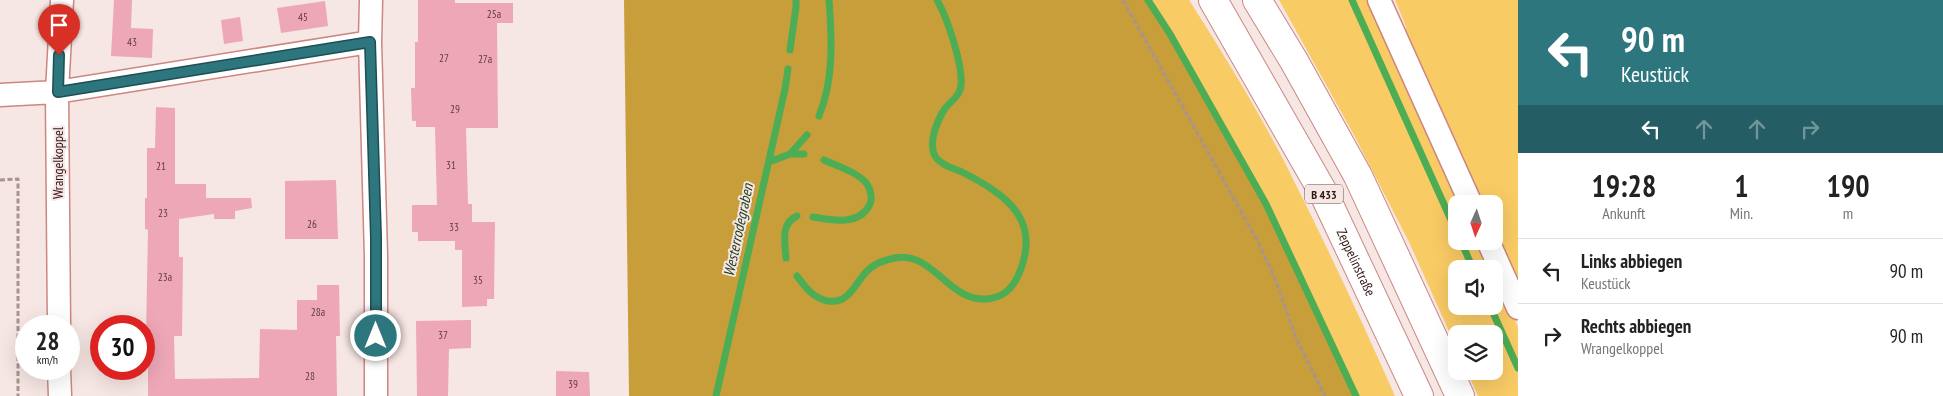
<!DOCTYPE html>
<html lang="de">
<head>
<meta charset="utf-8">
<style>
	body { margin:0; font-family:"PT Sans Narrow",sans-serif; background:#f6f6f6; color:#222; height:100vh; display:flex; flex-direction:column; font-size:19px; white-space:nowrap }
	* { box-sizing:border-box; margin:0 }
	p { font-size:16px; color:#767676 }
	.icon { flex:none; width:28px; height:28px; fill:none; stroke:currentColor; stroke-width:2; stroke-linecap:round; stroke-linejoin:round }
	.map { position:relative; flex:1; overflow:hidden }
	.details { display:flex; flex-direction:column; background:#fff; width:425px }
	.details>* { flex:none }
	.top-card { background:#2e767e; color:#fff; overflow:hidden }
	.needle { width:32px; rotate:183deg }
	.fabs { position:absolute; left:1448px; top:195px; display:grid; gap:10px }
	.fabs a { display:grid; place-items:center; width:55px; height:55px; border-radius:10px; background:#fff; box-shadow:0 5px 20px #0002; font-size:25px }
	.speed { position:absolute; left:15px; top:315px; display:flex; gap:10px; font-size:25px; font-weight:700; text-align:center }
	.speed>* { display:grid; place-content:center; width:65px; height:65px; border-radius:50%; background:#fff; box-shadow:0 5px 20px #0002; line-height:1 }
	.speed small { font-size:12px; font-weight:400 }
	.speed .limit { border:8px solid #d22; background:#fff; color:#111 }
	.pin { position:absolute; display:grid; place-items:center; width:42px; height:42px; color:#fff; margin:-51px -21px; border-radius:50% 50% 50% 0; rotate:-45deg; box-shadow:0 0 5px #0007 }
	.pin .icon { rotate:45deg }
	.me { position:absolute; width:55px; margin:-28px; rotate:0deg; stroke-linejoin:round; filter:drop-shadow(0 0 4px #0008) }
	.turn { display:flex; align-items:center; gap:18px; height:105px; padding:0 20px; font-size:22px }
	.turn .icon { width:65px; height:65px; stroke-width:2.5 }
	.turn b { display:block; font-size:35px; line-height:42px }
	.lanes { display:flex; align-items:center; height:48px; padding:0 20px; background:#0003; justify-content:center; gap:25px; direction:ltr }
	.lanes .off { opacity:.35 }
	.eta { display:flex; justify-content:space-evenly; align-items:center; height:85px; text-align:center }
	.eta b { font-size:30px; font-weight:800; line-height:35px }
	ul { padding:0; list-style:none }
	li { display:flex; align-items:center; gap:15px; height:65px; padding:0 20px; border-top:1px solid #e0e0e0 }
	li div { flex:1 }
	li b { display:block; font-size:19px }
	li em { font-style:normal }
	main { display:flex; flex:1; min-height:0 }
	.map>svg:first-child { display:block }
	.green { fill:#f9cb65 }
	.forest { fill:#c89e3b }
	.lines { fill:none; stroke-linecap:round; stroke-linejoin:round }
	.stream { stroke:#4dad54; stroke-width:7 }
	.building { fill:#eea7b6 }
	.minor-casing { stroke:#cc8781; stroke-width:25 }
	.highway-casing { stroke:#cc8781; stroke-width:30 }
	.path { stroke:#a79391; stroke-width:3; stroke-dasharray:5 2.5; stroke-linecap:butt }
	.minor { stroke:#fff; stroke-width:22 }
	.highway { stroke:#fff; stroke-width:28 }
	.route-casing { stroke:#1e4d52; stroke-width:12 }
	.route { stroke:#2e767e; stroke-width:9 }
	.labels { text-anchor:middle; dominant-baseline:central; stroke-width:4; stroke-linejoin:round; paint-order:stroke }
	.number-label { font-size:11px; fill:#603b3d }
	.shield { fill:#f6e6e4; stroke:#6c5553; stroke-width:1 }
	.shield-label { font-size:12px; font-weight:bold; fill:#311715 }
	.street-label { font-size:14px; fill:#311715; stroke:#f6e6e4 }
	.water-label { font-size:15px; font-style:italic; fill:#163c19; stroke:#f6e6e4 }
</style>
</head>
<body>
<main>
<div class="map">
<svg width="1518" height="396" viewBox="0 0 1518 396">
	<rect width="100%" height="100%" fill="#f6e6e4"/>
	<path class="green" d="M1148 0H1189C1223 53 1256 107 1285 163 1324 240 1360 317 1395 396H1355L1266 204 1170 34Z
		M1279 0H1370L1463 204H1456V241H1480L1492 269H1456V306H1494V272L1518 327V396H1478L1467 371H1494V334H1456V347L1409 242 1354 135Z
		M1395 0H1518V288L1494 234V204H1480L1409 44 1405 24Z"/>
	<path class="forest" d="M624 0H1148L1170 34 1266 204 1356 396H629Z"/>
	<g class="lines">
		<path class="stream" d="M1148 0 1170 34 1266 204 1356 396
			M1352 0 1456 231
			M790 50 796 7V0
			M819 116C834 80 832 38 829 0
			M790 154H804
			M769 162 790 154 807 135
			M813 217C831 220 858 226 869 206 873 200 871 190 867 184 858 172 837 166 824 160
			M1461 241 1473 269
			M786 258C785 242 780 224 797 216
			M797 276C806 288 813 298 828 301 850 304 855 283 867 271 873 265 879 262 887 260 932 244 945 302 987 299 1003 297 1011 290 1018 276 1043 220 1007 195 962 172 953 168 938 164 934 154 929 141 937 121 944 110 948 103 957 99 960 90 966 72 947 17 937 0
			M1490 306 1518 368
			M716 396 785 89 788 69"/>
	</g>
	<path class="building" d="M114 0H132L131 28 153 29 152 58 111 56Z
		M418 0H455V3H513V23H497L498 128H466L468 204H472V222H495L494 299H487V306L462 307V250H455V241H418V232H412V205H437L435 127H416V121H412L411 88H415V42H418Z
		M325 1 328 26 281 33 277 8Z
		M240 17 243 41 224 44 221 20Z
		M156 107 175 108V184H206V198H251L252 208 235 211V219H214V214L179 219V257H183L182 336H174L175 379 259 378 260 329 297 330V300H317V285H339L340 336H336L337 396H148V336H146L148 230 145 229V198H147V148H155Z
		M336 180 338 239H285V181Z
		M471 320V348L449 349 448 396H417L416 321Z
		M556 371 589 372 590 396H556Z"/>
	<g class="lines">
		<defs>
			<path id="minor" d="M371 0 370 42 376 256V396
				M1379 0 1471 204
				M0 95 57 92 370 42
				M1488 241 1518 308
				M59 326 57 92 62 0
				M59 369 60 396"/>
			<g id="highway">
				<path id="s1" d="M1213 0 1323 192 1419 396"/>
				<path d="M1257 0 1294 61 1358 176 1460 396"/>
			</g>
		</defs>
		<use href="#minor" class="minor-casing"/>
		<use href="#highway" class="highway-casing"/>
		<path class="path" d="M1123 0 1257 240 1274 276 1297 340 1325 396
			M0 180 18 179V396"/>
		<use href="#minor" class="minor"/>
		<use href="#highway" class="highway"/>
	</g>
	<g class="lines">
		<defs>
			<path id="route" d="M59 55 58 92 370 42 376 238V336"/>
		</defs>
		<use href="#route" class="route-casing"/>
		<use href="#route" class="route"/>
	</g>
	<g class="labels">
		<g class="number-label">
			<text x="494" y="14">25a</text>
			<text x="303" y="17">45</text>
			<text x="132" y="42">43</text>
			<text x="444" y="58">27</text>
			<text x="485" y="59">27a</text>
			<text x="455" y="109">29</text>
			<text x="451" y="165">31</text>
			<text x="161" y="166">21</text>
			<text x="163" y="213">23</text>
			<text x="312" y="224">26</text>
			<text x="454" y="227">33</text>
			<text x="165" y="277">23a</text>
			<text x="478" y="280">35</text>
			<text x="318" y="312">28a</text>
			<text x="443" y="335">37</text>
			<text x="310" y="376">28</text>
			<text x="573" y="384">39</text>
		</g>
		<rect class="shield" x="1305" y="184.5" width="38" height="19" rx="4"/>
		<g class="shield-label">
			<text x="1324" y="194">B 433</text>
		</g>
		<g class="street-label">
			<text transform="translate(58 163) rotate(-90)">Wrangelkoppel</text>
			<text stroke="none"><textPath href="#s1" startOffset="299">Zeppelinstraße</textPath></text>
		</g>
		<g class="water-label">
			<text transform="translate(738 230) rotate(-78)">Westerrodegraben</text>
		</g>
	</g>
</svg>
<div class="fabs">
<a><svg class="needle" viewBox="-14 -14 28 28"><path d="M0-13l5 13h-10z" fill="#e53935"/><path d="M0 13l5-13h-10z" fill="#767676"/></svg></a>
<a><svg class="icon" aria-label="sound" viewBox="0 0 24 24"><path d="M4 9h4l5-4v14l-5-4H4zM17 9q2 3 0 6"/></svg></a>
<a><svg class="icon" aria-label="layers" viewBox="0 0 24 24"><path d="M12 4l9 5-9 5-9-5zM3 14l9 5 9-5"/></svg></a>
</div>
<div class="speed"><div>28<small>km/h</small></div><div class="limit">30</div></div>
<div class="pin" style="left:59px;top:55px;background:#d93025"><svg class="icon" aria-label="arrive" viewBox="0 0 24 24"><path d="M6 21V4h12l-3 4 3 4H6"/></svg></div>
<svg class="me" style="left:376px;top:336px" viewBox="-20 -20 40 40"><circle r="17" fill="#2e767e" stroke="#fff" stroke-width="3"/><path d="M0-11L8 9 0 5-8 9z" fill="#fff"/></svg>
</div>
<section class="details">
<div class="top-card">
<div class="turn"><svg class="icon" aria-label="left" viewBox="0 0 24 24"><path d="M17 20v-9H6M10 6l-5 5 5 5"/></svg><div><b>90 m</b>Keustück</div></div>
<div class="lanes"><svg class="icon" aria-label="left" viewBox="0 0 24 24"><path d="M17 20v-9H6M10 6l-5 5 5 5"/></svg><svg class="icon off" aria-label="ahead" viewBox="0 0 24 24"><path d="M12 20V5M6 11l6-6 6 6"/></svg><svg class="icon off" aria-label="ahead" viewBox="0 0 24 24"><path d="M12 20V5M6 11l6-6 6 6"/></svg><svg class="icon off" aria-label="right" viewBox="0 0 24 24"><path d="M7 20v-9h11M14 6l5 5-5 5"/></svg></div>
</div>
<div class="eta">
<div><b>19:28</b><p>Ankunft</p></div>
<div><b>1</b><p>Min.</p></div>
<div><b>190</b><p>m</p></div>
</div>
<ul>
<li><svg class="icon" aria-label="left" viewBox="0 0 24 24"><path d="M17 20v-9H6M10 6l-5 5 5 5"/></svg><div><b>Links abbiegen</b><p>Keustück</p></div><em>90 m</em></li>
<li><svg class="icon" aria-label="right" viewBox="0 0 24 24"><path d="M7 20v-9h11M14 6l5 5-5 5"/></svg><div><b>Rechts abbiegen</b><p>Wrangelkoppel</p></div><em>90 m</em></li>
</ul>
</section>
</main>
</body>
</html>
